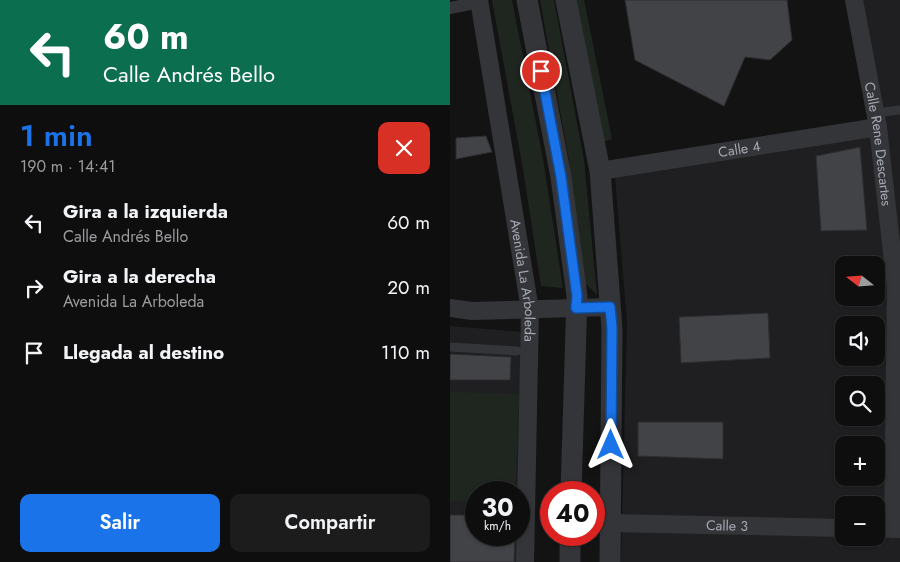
<!DOCTYPE html>
<html lang="es">
<head>
<meta charset="utf-8">
<style>
	body { margin:0; font-family:Jost,sans-serif; background:#1c1c1d; color:#f1f3f6; height:100vh; display:flex; flex-direction:column; font-size:19px; white-space:nowrap }
	* { box-sizing:border-box; margin:0 }
	p { font-size:16px; color:#9b9c9e }
	.icon { flex:none; width:28px; height:28px; fill:none; stroke:currentColor; stroke-width:2; stroke-linecap:round; stroke-linejoin:round }
	.map { position:relative; flex:1; overflow:hidden }
	.side { display:flex; flex-direction:column; background:#0e0e0f; width:450px }
	.side>* { flex:none }
	.banner { background:#0b6e4f; color:#fff; overflow:hidden }
	.needle { width:32px; rotate:287deg }
	.fabs { position:absolute; left:385px; top:256px; display:grid; gap:10px }
	.fabs a { display:grid; place-items:center; width:50px; height:50px; border-radius:10px; background:#0e0e0f; box-shadow:0 1px 4px #0004,0 0 0 1px #2e2e2f; font-size:25px }
	.speed { position:absolute; left:15px; top:481px; display:flex; gap:10px; font-size:25px; font-weight:700; text-align:center }
	.speed>* { display:grid; place-content:center; width:65px; height:65px; border-radius:50%; background:#0e0e0f; box-shadow:0 1px 4px #0004,0 0 0 1px #2e2e2f; line-height:1 }
	.speed small { font-size:12px; font-weight:400 }
	.speed .limit { border:8px solid #d22; background:#fff; color:#111 }
	.pin { position:absolute; display:grid; place-items:center; width:42px; height:42px; color:#fff; margin:-21px; border:2px solid #fff; border-radius:50%; box-shadow:0 1px 5px #0007 }
	.me { position:absolute; width:55px; margin:-28px; rotate:0deg; stroke-linejoin:round; filter:drop-shadow(0 0 4px #0008) }
	.turn { display:flex; align-items:center; gap:18px; height:105px; padding:0 20px; font-size:22px }
	.turn .icon { width:65px; height:65px; stroke-width:2.5 }
	.turn b { display:block; font-size:35px; line-height:42px }
	.round { display:grid; place-items:center; flex:none; width:52px; height:52px; border-radius:10px; background:#1c1c1d }
	.headline { display:flex; align-items:center; justify-content:space-between; height:85px; padding:0 20px }
	h1 { font-size:30px; font-weight:600; line-height:38px; color:#1a73e8 }
	.cta { display:flex; gap:10px; margin-top:auto; padding:10px 20px }
	.cta a { flex:1; height:58px; border-radius:10px; background:#1a73e8; color:#fff; font-size:20px; font-weight:600; line-height:58px; text-align:center }
	.cta a+a { background:#1c1c1d; color:#f1f3f6 }
	ul { padding:0; list-style:none }
	li { display:flex; align-items:center; gap:15px; height:65px; padding:0 20px }
	li div { flex:1 }
	li b { display:block; font-size:19px }
	li em { font-style:normal }
	main { display:flex; flex:1; min-height:0 }
	.map>svg:first-child { display:block }
	.built { fill:#1f1f21; fill-rule:evenodd }
	.green { fill:#1f2620 }
	.building { fill:#424347; stroke:#2d2d30 }
	.lines { fill:none; stroke-linecap:round; stroke-linejoin:round }
	.service { stroke:#343539; stroke-width:9 }
	.pedestrian { stroke:#343539; stroke-width:12 }
	.minor { stroke:#343539; stroke-width:18 }
	.tertiary { stroke:#343539; stroke-width:21 }
	.route-casing { stroke:#114b97; stroke-width:12 }
	.route { stroke:#1a73e8; stroke-width:9 }
	.labels { text-anchor:middle; dominant-baseline:central; stroke-width:5; stroke-linejoin:round; paint-order:stroke }
	.street-label { font-size:14px; fill:#a6a9b3; stroke:#0e0e0f }
</style>
</head>
<body>
<main>
<section class="side">
<div class="banner">
<div class="turn"><svg class="icon" aria-label="left" viewBox="0 0 24 24"><path d="M17 20v-9H6M10 6l-5 5 5 5"/></svg><div><b>60 m</b>Calle Andrés Bello</div></div>
</div>
<div class="headline"><div><h1>1 min</h1><p>190 m · 14:41</p></div><a class="round" style="background:#d93025;color:#fff"><svg class="icon" aria-label="close" viewBox="0 0 24 24"><path d="M6 6l12 12M18 6L6 18"/></svg></a></div>
<ul>
<li><svg class="icon" aria-label="left" viewBox="0 0 24 24"><path d="M17 20v-9H6M10 6l-5 5 5 5"/></svg><div><b>Gira a la izquierda</b><p>Calle Andrés Bello</p></div><em>60 m</em></li>
<li><svg class="icon" aria-label="right" viewBox="0 0 24 24"><path d="M7 20v-9h11M14 6l5 5-5 5"/></svg><div><b>Gira a la derecha</b><p>Avenida La Arboleda</p></div><em>20 m</em></li>
<li><svg class="icon" aria-label="arrive" viewBox="0 0 24 24"><path d="M6 21V4h12l-3 4 3 4H6"/></svg><div><b>Llegada al destino</b></div><em>110 m</em></li>
</ul>
<div class="cta"><a>Salir</a><a>Compartir</a></div>
</section>
<div class="map">
<svg width="450" height="562" viewBox="0 0 450 562">
	<rect width="100%" height="100%" fill="#131314"/>
	<path class="built" d="M411 0H450V562H171L177 323 165 176 435 127ZM394 265H426V298H394ZM394 325H426V358H394ZM394 385H426V418H394ZM394 445H426V478H394ZM394 505H426V538H394Z
		M0 326 72 332 69 492H26V535H68L67 562H0Z"/>
	<path class="green" d="M42 0H62L93 159 113 288 91 286 73 169Z
		M90 0H104L134 160 147 295 133 281 119 160Z
		M123 0H134L162 139 151 143Z
		M0 392 69 394 65 492H26V502L0 501Z"/>
	<path class="building" d="M175 0H337L342 40 320 60 295 57 274 106 185 60Z
		M36 136 42 152 6 159V138Z
		M410 147 417 230 371 231 366 156Z
		M318 313 320 358 231 363 229 317Z
		M0 354 61 357 60 380H0Z
		M188 422H273V459L188 456Z
		M0 515H26V535H65L64 562H0Z"/>
	<g class="lines">
		<path class="service" d="M425 113 450 110
			M0 347 67 351"/>
		<path class="pedestrian" d="M0 8 30 2"/>
		<g class="minor">
			<path id="s1" d="M29 0 80 310 75 562"/>
			<path id="s2" d="M404 0 428 127 446 288 443 529"/>
			<path id="s3" d="M150 171 428 127"/>
			<path d="M0 308 22 311 160 307"/>
			<path id="s4" d="M161 523 394 528"/>
			<path d="M426 528 450 529"/>
		</g>
		<path class="tertiary" d="M77 0 111 177 127 296 121 492
			M116 0 150 171 162 329 160 562
			M120 562V535"/>
	</g>
	<g class="lines">
		<defs>
			<path id="route" d="M91 71 111 177 127 296 126 308 160 307 162 328 161 445"/>
		</defs>
		<use href="#route" class="route-casing"/>
		<use href="#route" class="route"/>
	</g>
	<g class="labels">
		<g class="street-label">
			<text stroke="none"><textPath href="#s2" startOffset="146">Calle Rene Descartes</textPath></text>
			<text stroke="none"><textPath href="#s3" startOffset="141">Calle 4</textPath></text>
			<text stroke="none"><textPath href="#s1" startOffset="284">Avenida La Arboleda</textPath></text>
			<text stroke="none"><textPath href="#s4" startOffset="116">Calle 3</textPath></text>
		</g>
	</g>
</svg>
<div class="fabs">
<a><svg class="needle" viewBox="-14 -14 28 28"><path d="M0-13l5 13h-10z" fill="#e53935"/><path d="M0 13l5-13h-10z" fill="#9b9c9e"/></svg></a>
<a><svg class="icon" aria-label="sound" viewBox="0 0 24 24"><path d="M4 9h4l5-4v14l-5-4H4zM17 9q2 3 0 6"/></svg></a>
<a><svg class="icon" aria-label="search" viewBox="0 0 24 24"><circle cx="10" cy="10" r="6"/><path d="M15 15l6 6"/></svg></a>
<a>+</a>
<a>−</a>
</div>
<div class="speed"><div>30<small>km/h</small></div><div class="limit">40</div></div>
<div class="pin" style="left:91px;top:71px;background:#d93025"><svg class="icon" aria-label="arrive" viewBox="0 0 24 24"><path d="M6 21V4h12l-3 4 3 4H6"/></svg></div>
<svg class="me" style="left:161px;top:445px" viewBox="-20 -20 40 40"><path d="M0-17L14 15 0 8-14 15z" fill="#1a73e8" stroke="#fff" stroke-width="4"/></svg>
</div>
</main>
</body>
</html>
